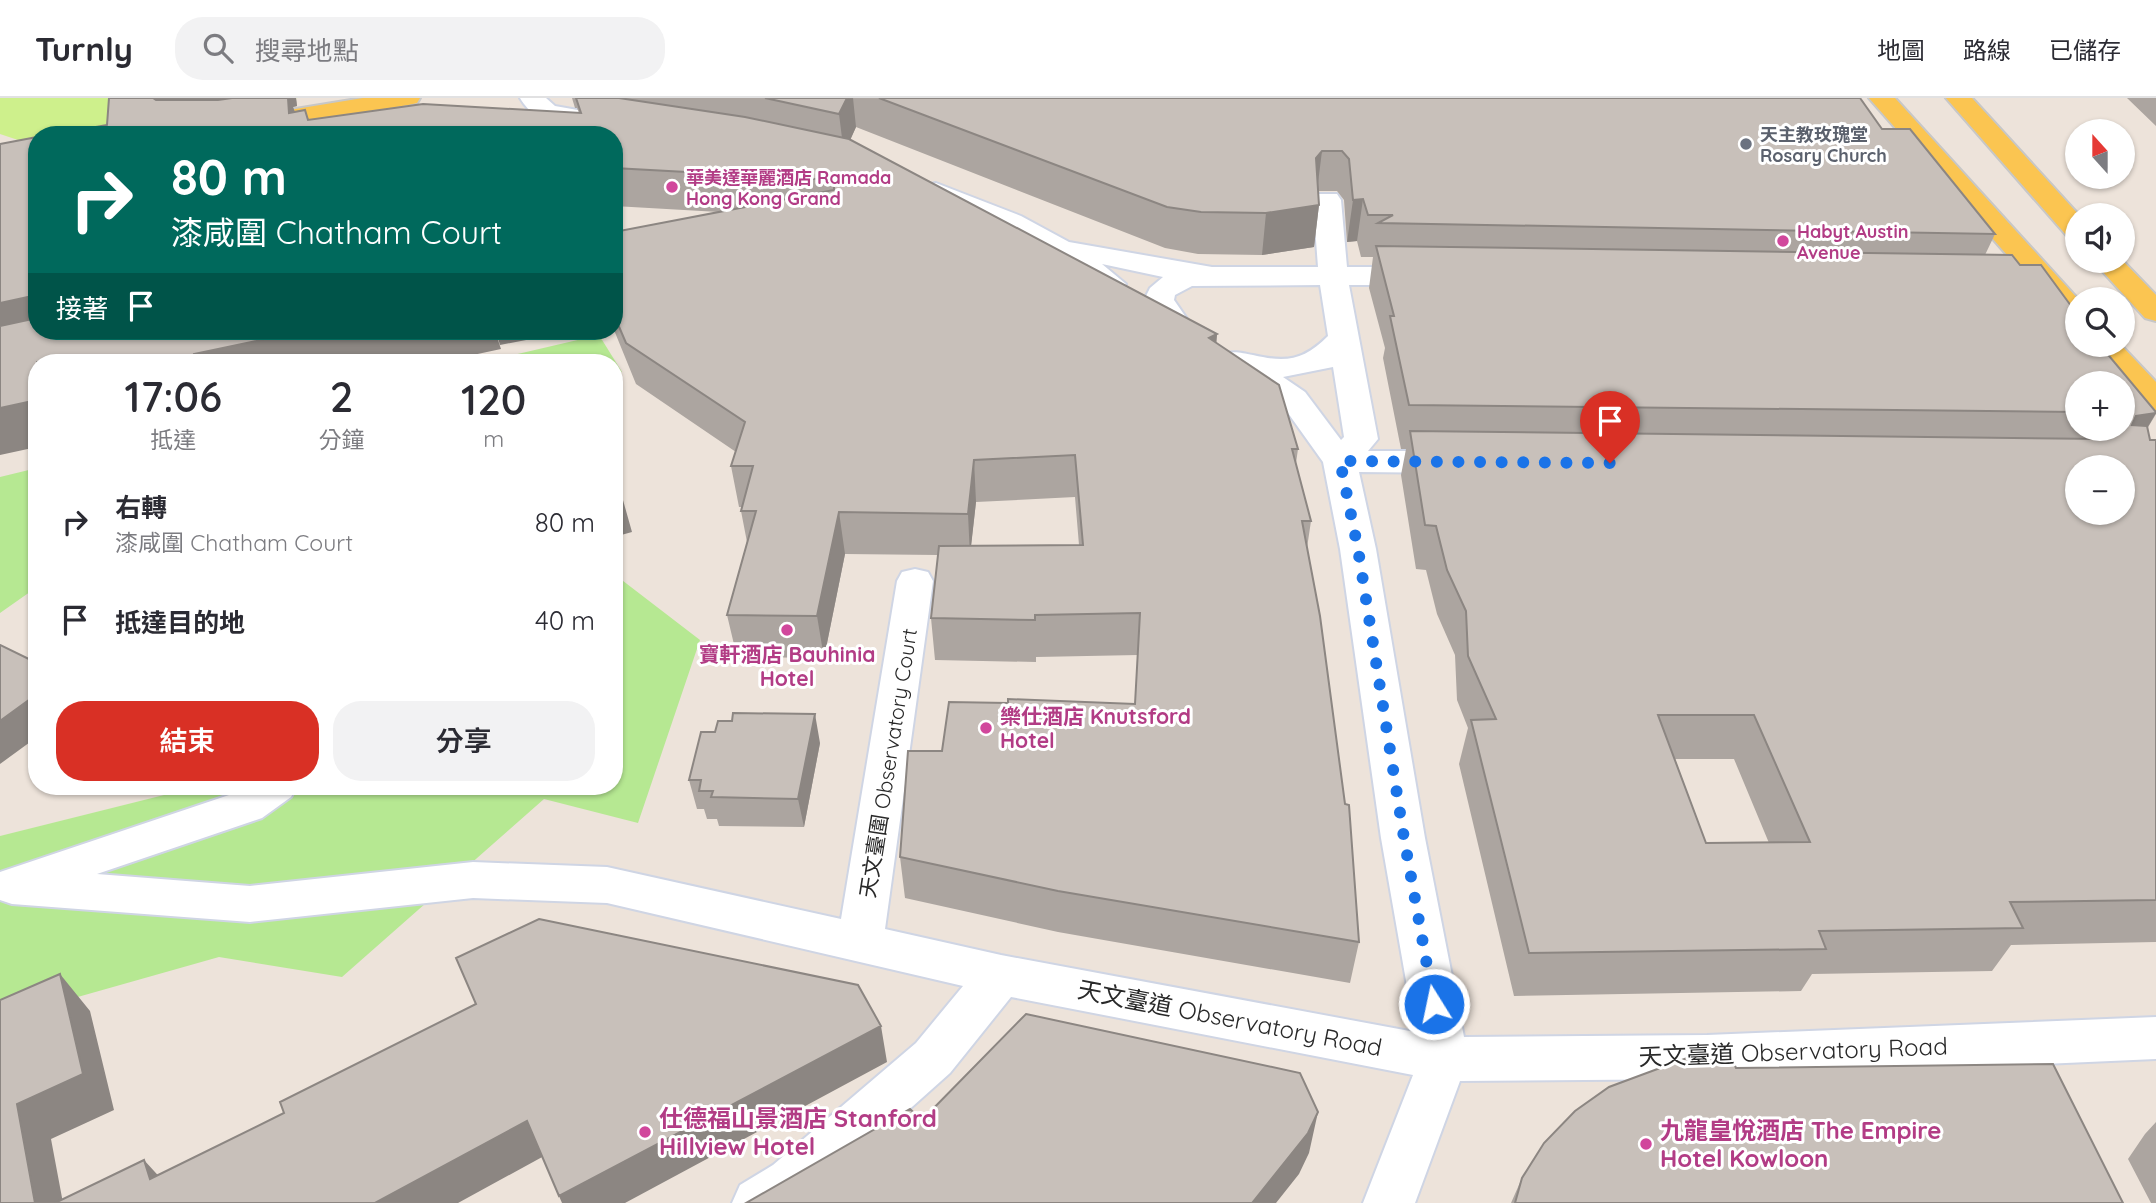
<!DOCTYPE html>
<html lang="zh-TW">
<head>
<meta charset="utf-8">
<style>
	body { margin:0; font-family:Quicksand,"Noto Sans TC",sans-serif; background:#f2f2f3; color:#2b2b33; height:100vh; display:flex; flex-direction:column; font-size:26px; white-space:nowrap }
	* { box-sizing:border-box; margin:0 }
	p { font-size:23px; color:#7c7c81 }
	.icon { flex:none; width:38px; height:38px; fill:none; stroke:currentColor; stroke-width:2; stroke-linecap:round; stroke-linejoin:round }
	.map { position:relative; flex:1; overflow:hidden }
	.side { position:absolute; left:28px; top:256px; width:595px; height:441px; display:flex; flex-direction:column; background:#fff; border-radius:28px; box-shadow:0 2px 5px #0004 }
	.side>* { flex:none }
	.hud { position:absolute; left:28px; top:28px; width:595px; height:214px; border-radius:28px; box-shadow:0 2px 5px #0004; background:#00695c; color:#fff; overflow:hidden }
	.needle { width:46px; rotate:339deg }
	.controls { position:absolute; left:2065px; top:21px; display:grid; gap:14px }
	.controls a { display:grid; place-items:center; width:70px; height:70px; border-radius:50%; background:#fff; box-shadow:0 2px 5px #0004; font-size:35px }
	.pin { position:absolute; display:grid; place-items:center; width:60px; height:60px; color:#fff; margin:-72px -30px; border-radius:50% 50% 50% 0; rotate:-45deg; box-shadow:0 0 7px #0007 }
	.pin .icon { rotate:45deg }
	.me { position:absolute; width:77px; margin:-38px; rotate:350deg; stroke-linejoin:round; filter:drop-shadow(0 0 5px #0008) }
	.turn { display:flex; align-items:center; gap:24px; height:147px; padding:0 28px; font-size:32px }
	.turn .icon { width:91px; height:91px; stroke-width:2.5 }
	.turn b { display:block; font-size:49px; line-height:60px }
	.then { display:flex; align-items:center; height:66px; padding:0 28px; background:#0003; gap:14px; font-size:26px }
	.eta { display:flex; justify-content:space-evenly; align-items:center; height:119px; text-align:center }
	.eta b { font-size:42px; font-weight:600; line-height:49px }
	.action { display:flex; gap:14px; margin-top:auto; padding:14px 28px }
	.action a { flex:1; height:80px; border-radius:28px; background:#d93025; color:#fff; font-size:28px; font-weight:600; line-height:80px; text-align:center }
	.action a+a { background:#f2f2f3; color:#2b2b33 }
	ul { padding:0; list-style:none }
	li { display:flex; align-items:center; gap:21px; height:98px; padding:0 28px }
	li div { flex:1 }
	li b { display:block; font-size:26px }
	li em { font-style:normal }
	header { display:flex; align-items:center; gap:42px; box-sizing:border-box; height:98px; padding:0 35px; background:#fff; border-bottom:2px solid #e1e1e2 }
	header strong { font-size:33px }
	nav { display:flex; gap:38px; margin-inline-start:auto; font-size:24px }
	.search { width:490px; height:63px; background:#f2f2f3; display:flex; align-items:center; gap:18px; box-sizing:border-box; padding:0 24px; border-radius:28px; color:#7c7c81; font-size:26px }
	.map>svg:first-child { display:block }
	.green { fill:#b6e892 }
	.pitch { fill:#cef08c }
	.lines { fill:none; stroke-linecap:round; stroke-linejoin:round }
	.minor-casing { stroke:#cfd5e4; stroke-width:4 }
	.major-casing { stroke:#c7c7c7; stroke-width:4 }
	.minor { fill:#fff; fill-rule:evenodd }
	.major { fill:#fbc551; fill-rule:evenodd }
	.wall { fill:#aca5a0; fill-rule:evenodd }
	.shaded-wall { fill:#8c8682 }
	.building { fill:#c8c0ba; stroke:#8c8682; stroke-width:2; fill-rule:evenodd }
	.route { stroke:#1a73e8; stroke-width:12; stroke-dasharray:0 21.6 }
	.worship-dot { fill:#6b7280; stroke:#fff; stroke-width:2.5 }
	.hotel-dot { fill:#d1479c; stroke:#fff; stroke-width:2.5 }
	.labels { text-anchor:middle; dominant-baseline:central; stroke-width:6; stroke-linejoin:round; paint-order:stroke }
	.far-worship-label { font-size:18px; font-weight:bold; fill:#5b616d; stroke:#fff; text-anchor:start }
	.far-hotel-label { font-size:18px; font-weight:bold; fill:#b23c85; stroke:#fff; text-anchor:start }
	.hotel-label { font-size:21px; font-weight:bold; fill:#b23c85; stroke:#fff }
	.street-label { font-size:21px; fill:#292929; stroke:#fff }
	.near-street-label { font-size:24px; fill:#292929; stroke:#fff }
	.near-hotel-label { font-size:24px; font-weight:bold; fill:#b23c85; stroke:#fff; text-anchor:start }
</style>
</head>
<body>
<header>
<strong>Turnly</strong>
<div class="search"><svg class="icon" aria-label="search" viewBox="0 0 24 24"><circle cx="10" cy="10" r="6"/><path d="M15 15l6 6"/></svg>搜尋地點</div>
<nav><a>地圖</a><a>路線</a><a>已儲存</a></nav>
</header>
<div class="map">
<svg width="2156" height="1105" viewBox="0 0 2156 1105">
	<rect width="100%" height="100%" fill="#ede3da"/>
	<path class="green" d="M599 237 622 274 614 276V264H483Z
		M37 370V489L0 515V379Z
		M614 476 700 542 638 725 544 701 342 879 219 859 0 921V738L200 688H614Z"/>
	<path class="pitch" d="M0 0H298L76 37H37V43L27 45 0 36Z"/>
	<g class="lines">
		<defs>
			<path id="minor" d="M520 0H546L555 8 606 17 610 22 606 27C593 31 552 26 539 20 532 16 524 7 520 0Z
				M936 85 1021 118 1069 144 1212 169H1318L1313 102 1317 96H1337L1341 102 1347 169H1423L1433 172 1438 178 1433 184 1423 187H1349L1378 341 1368 353H1456L1468 357 1473 364 1468 371 1456 375 1359 374 1376 451 1425 740 1464 939 1707 937 2156 919V961L1707 981 1460 983 1415 1105H1363L1413 977 1011 899 950 975 809 1101 804 1105H732L740 1087 773 1067 916 945 963 888 607 805 473 800 250 824 12 806 0 802V774L232 696 245 688H297L291 699 262 720 97 776 250 788 473 764 607 769 841 821 897 483 902 474 915 471 928 474 933 483 885 831 1001 857 1415 934 1381 740 1340 451 1323 364 1283 308 1226 269 1221 262 1226 255C1237 253 1242 255 1253 257 1287 265 1304 262 1328 238L1320 187 1192 188 1175 197 1174 202 1192 228 1188 234C1166 240 1150 223 1144 202L1150 190 1163 179 1102 166 1126 186 1121 192 1111 195 1101 192 1042 151 926 99 922 93 926 87ZM1333 269 1344 339 1341 342 1305 294 1283 279Z"/>
			<path id="major" d="M363 0H420L417 5 408 7 233 37H172L176 32 185 29Z
				M1869 0H1895L2078 201 2077 227 2066 224Z
				M1946 0H1972L2079 117 2077 140 2067 138Z
				M2093 163H2123L2156 197V223L2145 220Z
				M2089 247H2121L2156 284V313L2145 310Z"/>
		</defs>
		<use href="#minor" class="minor-casing"/>
		<use href="#major" class="major-casing"/>
		<use href="#minor" class="minor"/>
		<use href="#major" class="major"/>
	</g>
	<path class="wall" d="M109 0H296L297 8 293 9 295 14 305 12 309 22 423 6 579 15 577 10H575L572 0H1860L1882 31H1910L1995 136 1985 157H2012L2020 167H2041L2077 216V247H2100L2156 314V316L2147 331 2150 342H2156V844L2011 847 1992 873 1812 876 1801 893 1514 898 1459 666 1468 630 1457 602 1455 557 1437 516 1426 472 1416 471 1401 377 1406 351H1401L1383 260 1385 250 1369 190 1373 159H1361L1357 143 1347 144 1344 102 1337 93H1318L1319 107 1314 149 1262 157 1198 156 1165 150 856 29 850 42 1217 236 1216 245 1279 287 1298 351 1296 365 1311 423 1307 450 1320 518 1345 706 1349 707 1359 844 1350 885 1058 834 905 800 900 759 908 653H942L949 604 1008 605V601L1135 606 1138 557 1036 559V564L935 562 931 520 938 457 845 456 824 560 737 559 727 517 747 444 741 413 742 409H739L731 368 736 354 636 286 614 232V134L719 114 614 108V37H51L107 27ZM2077 285H2123V331H2077ZM2077 369H2123V415H2077ZM1075 399 1079 447H971L976 404ZM1675 661H1734L1769 745H1706Z
		M2127 0H2156V28Z
		M820 645 804 729 719 728 717 721H707L704 711H697L689 682Z
		M1736 970 2123 1105H1511L1522 1080Z
		M2156 1024V1105H2151L2128 1061 2145 1036Z"/>
	<path class="shaded-wall" d="M153 0H296L297 8 293 9 300 28 185 26Z
		M847 0H853L856 29 844 56 839 16Z
		M1322 53 1317 93 1316 60Z
		M1363 101 1357 143 1347 144 1353 102Z
		M1319 107 1314 149 1262 157 1266 115Z
		M37 197V233L0 250V205Z
		M304 233H495L501 251 440 264H195L194 256Z
		M496 233H573L500 247Z
		M1217 236 1214 277 1209 240Z
		M37 302V349L0 357V310Z
		M2156 315 2130 359 2110 361 2136 318Z
		M974 362 976 404 970 458 968 416Z
		M621 395 632 434 614 439V397Z
		M839 414 845 456 824 560 817 518Z
		M37 596V639L0 666V623Z
		M815 616 820 645 804 729 798 701Z
		M60 876 90 913 114 1012 51 1041 63 1105H35L17 1006Z
		M881 928 887 964 625 1105H562L559 1098Z
		M1318 1014 1309 1055 1299 1076 1276 1105H1252Z
		M527 1023 544 1058 458 1105H375Z
		M144 1062 175 1096 150 1081Z"/>
	<path class="building" d="M109 0H153L156 2H218L232 0H288L289 15 305 12 308 22 423 6 581 15 576 0H619L745 19 849 41 1217 236 1209 240 1279 287 1298 351H1292L1311 423H1302L1320 518 1345 706 1349 707 1359 844 1058 793 900 759 908 653H942L949 604 1008 605V601L1135 606 1140 515 1035 517V522L931 520 939 448 1083 447 1075 357 974 362 968 416 839 414 817 518 727 517 756 413H741L753 368H731L745 324 626 245 614 217V134L834 92V82L614 70V37H51L107 27Z
		M765 0H847L839 16Z
		M879 0H1860L1882 31H1910L1995 136 1378 125 1393 117H1368L1363 101 1353 102 1349 61 1342 53H1322L1316 60 1319 107 1266 115 1201 114 1167 109Z
		M37 39V197L0 205V46Z
		M1376 148 2012 157 2020 167H2041L2077 216V247H2100L2156 314V315L2136 318 2132 327 2147 328 2150 342H2156V802L2010 804 2023 830 1819 833 1826 851 1529 855 1471 622 1496 621 1468 558 1466 513 1447 472 1436 428 1425 427 1410 333 2102 341 2104 331H2123V285H2077V314L1409 307 1390 218H1394ZM2077 369H2123V415H2077ZM1658 617H1754L1810 744 1706 745Z
		M37 220V233H304L194 256 195 264H37V302L0 310V228Z
		M346 233H383L347 240Z
		M614 370 621 395 614 397Z
		M0 547 37 565V596L0 623Z
		M733 615 815 616 798 701 711 699 713 693H699L701 682H689L701 634H715L718 623H732Z
		M539 821 858 887 881 928 559 1098 527 1023 375 1105H55L144 1062 150 1081 284 1015 280 1004 476 906 456 860Z
		M60 876 83 976 17 1006 35 1105H0V902Z
		M1026 916 1300 975 1318 1014 1308 1035 1252 1105H746L910 1011 922 1022Z
		M1709 959 1732 961 1736 970 2053 966 2123 1105H1515L1522 1080 1544 1045 1575 1013 1609 989 1687 960Z"/>
	<g class="lines">
		<path class="route" d="M1434 906 1404 740 1358 451 1340 363 1610 365"/>
	</g>
	<circle class="worship-dot" cx="1746" cy="46" r="7"/>
	<g class="hotel-dot">
		<circle cx="672" cy="89" r="7"/>
		<circle cx="1783" cy="143" r="7"/>
		<circle cx="787" cy="532" r="7"/>
		<circle cx="986" cy="630" r="7"/>
		<circle cx="645" cy="1034" r="7"/>
		<circle cx="1646" cy="1046" r="7"/>
	</g>
	<g class="labels">
		<g class="far-worship-label">
			<text x="1760" y="36">天主教玫瑰堂<tspan x="1760" dy="21">Rosary Church</tspan></text>
		</g>
		<g class="far-hotel-label">
			<text x="686" y="79">華美達華麗酒店 Ramada<tspan x="686" dy="21">Hong Kong Grand</tspan></text>
			<text x="1797" y="133">Habyt Austin<tspan x="1797" dy="21">Avenue</tspan></text>
		</g>
		<g class="hotel-label">
			<text x="787" y="556">寶軒酒店 Bauhinia<tspan x="787" dy="24">Hotel</tspan></text>
			<text x="1000" y="618" text-anchor="start">樂仕酒店 Knutsford<tspan x="1000" dy="24">Hotel</tspan></text>
		</g>
		<g class="street-label">
			<text transform="translate(888 665) rotate(-81)">天文臺圍 Observatory Court</text>
		</g>
		<g class="near-street-label">
			<text transform="translate(1230 920) rotate(11)">天文臺道 Observatory Road</text>
			<text transform="translate(1793 953) rotate(-2)">天文臺道 Observatory Road</text>
		</g>
		<g class="near-hotel-label">
			<text x="659" y="1020">仕德福山景酒店 Stanford<tspan x="659" dy="28">Hillview Hotel</tspan></text>
			<text x="1660" y="1032">九龍皇悅酒店 The Empire<tspan x="1660" dy="28">Hotel Kowloon</tspan></text>
		</g>
	</g>
</svg>
<div class="controls">
<a><svg class="needle" viewBox="-14 -14 28 28"><path d="M0-13l5 13h-10z" fill="#e53935"/><path d="M0 13l5-13h-10z" fill="#7c7c81"/></svg></a>
<a><svg class="icon" aria-label="sound" viewBox="0 0 24 24"><path d="M4 9h4l5-4v14l-5-4H4zM17 9q2 3 0 6"/></svg></a>
<a><svg class="icon" aria-label="search" viewBox="0 0 24 24"><circle cx="10" cy="10" r="6"/><path d="M15 15l6 6"/></svg></a>
<a>+</a>
<a>−</a>
</div>
<div class="pin" style="left:1610px;top:365px;background:#d93025"><svg class="icon" aria-label="arrive" viewBox="0 0 24 24"><path d="M6 21V4h12l-3 4 3 4H6"/></svg></div>
<svg class="me" style="left:1434px;top:906px" viewBox="-20 -20 40 40"><circle r="17" fill="#1a73e8" stroke="#fff" stroke-width="3"/><path d="M0-11L8 9 0 5-8 9z" fill="#fff"/></svg>
<div class="hud">
<div class="turn"><svg class="icon" aria-label="right" viewBox="0 0 24 24"><path d="M7 20v-9h11M14 6l5 5-5 5"/></svg><div><b>80 m</b>漆咸圍 Chatham Court</div></div>
<div class="then">接著<svg class="icon" aria-label="arrive" viewBox="0 0 24 24"><path d="M6 21V4h12l-3 4 3 4H6"/></svg></div>
</div>
<section class="side">
<div class="eta">
<div><b>17:06</b><p>抵達</p></div>
<div><b>2</b><p>分鐘</p></div>
<div><b>120</b><p>m</p></div>
</div>
<ul>
<li><svg class="icon" aria-label="right" viewBox="0 0 24 24"><path d="M7 20v-9h11M14 6l5 5-5 5"/></svg><div><b>右轉</b><p>漆咸圍 Chatham Court</p></div><em>80 m</em></li>
<li><svg class="icon" aria-label="arrive" viewBox="0 0 24 24"><path d="M6 21V4h12l-3 4 3 4H6"/></svg><div><b>抵達目的地</b></div><em>40 m</em></li>
</ul>
<div class="action"><a>結束</a><a>分享</a></div>
</section>
</div>
</body>
</html>
